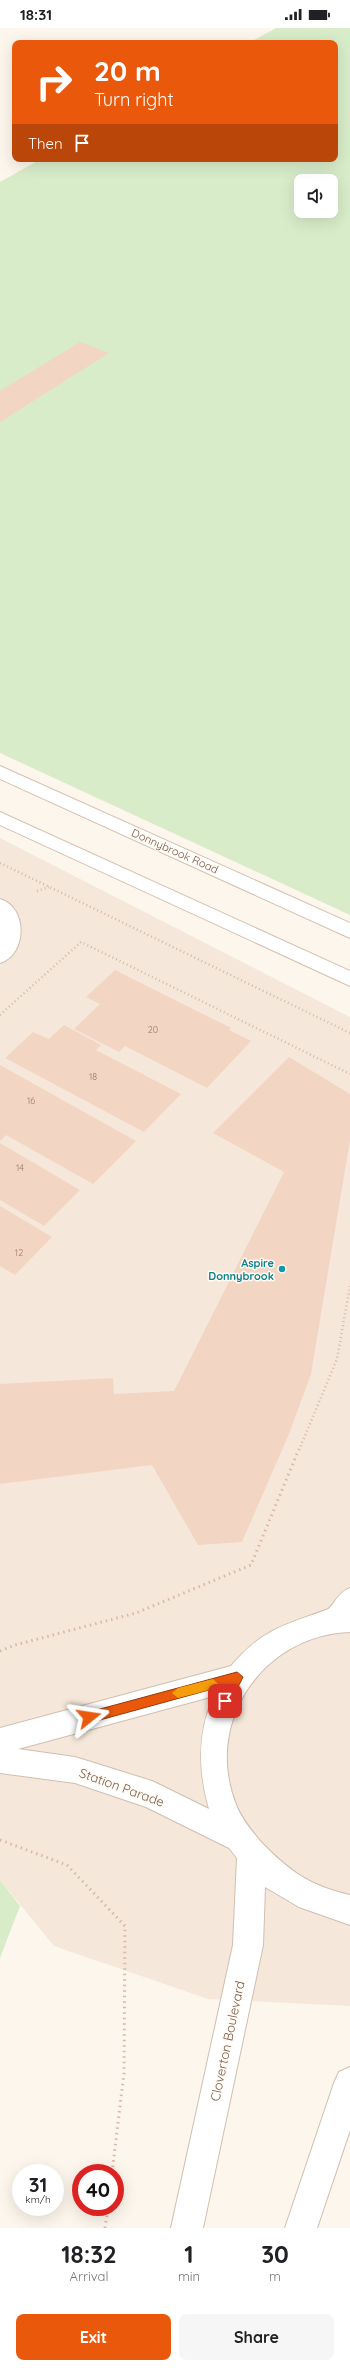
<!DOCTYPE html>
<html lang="en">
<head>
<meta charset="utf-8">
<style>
	body { margin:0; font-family:Quicksand,sans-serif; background:#f6f6f6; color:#202124; height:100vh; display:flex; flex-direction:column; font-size:15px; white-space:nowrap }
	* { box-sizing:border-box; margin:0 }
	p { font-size:13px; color:#757577 }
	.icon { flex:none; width:22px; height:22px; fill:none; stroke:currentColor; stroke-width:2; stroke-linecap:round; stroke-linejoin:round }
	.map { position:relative; height:2200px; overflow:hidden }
	.details { display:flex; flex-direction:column; background:#fff; flex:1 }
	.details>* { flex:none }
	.banner { position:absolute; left:12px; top:12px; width:326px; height:122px; border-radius:8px; box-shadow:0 4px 16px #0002; background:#ea580c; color:#fff; overflow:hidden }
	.tools { position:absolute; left:294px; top:146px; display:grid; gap:8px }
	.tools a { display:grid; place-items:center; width:44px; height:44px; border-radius:8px; background:#fff; box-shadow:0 4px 16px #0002; font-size:20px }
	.speed { position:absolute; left:12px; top:2136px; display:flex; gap:8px; font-size:20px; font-weight:700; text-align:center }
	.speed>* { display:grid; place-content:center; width:52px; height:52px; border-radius:50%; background:#fff; box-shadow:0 4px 16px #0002; line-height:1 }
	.speed small { font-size:10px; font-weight:400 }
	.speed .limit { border:6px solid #d22; background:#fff; color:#111 }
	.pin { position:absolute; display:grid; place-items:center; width:34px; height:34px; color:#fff; margin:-17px; border-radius:8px; box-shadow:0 2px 6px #0006 }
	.me { position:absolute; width:44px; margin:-22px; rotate:75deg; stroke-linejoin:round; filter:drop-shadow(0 0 3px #0008) }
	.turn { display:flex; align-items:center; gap:14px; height:84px; padding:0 16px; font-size:18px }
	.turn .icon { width:52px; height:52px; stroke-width:2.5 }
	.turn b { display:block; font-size:28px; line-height:34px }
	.then { display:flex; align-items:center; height:38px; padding:0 16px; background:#0003; gap:8px; font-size:15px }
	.eta { display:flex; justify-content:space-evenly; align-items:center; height:68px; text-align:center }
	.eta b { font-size:24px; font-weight:700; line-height:28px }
	.cta { display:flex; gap:8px; margin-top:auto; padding:8px 16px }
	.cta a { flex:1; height:46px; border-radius:8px; background:#ea580c; color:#fff; font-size:16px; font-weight:700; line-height:46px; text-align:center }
	.cta a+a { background:#f6f6f6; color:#202124 }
	.status { display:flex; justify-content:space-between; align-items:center; height:28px; padding:0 20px; background:#fff; direction:ltr }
	.status svg { height:11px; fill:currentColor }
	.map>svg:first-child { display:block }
	.residential { fill:#f5e8da }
	.green { fill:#d8ecc9; fill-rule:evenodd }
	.building { fill:#f3d5c3 }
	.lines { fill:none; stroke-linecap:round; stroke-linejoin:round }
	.minor-casing { stroke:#d1beb0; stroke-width:2 }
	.tertiary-casing { stroke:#d1beb0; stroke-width:2 }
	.secondary-casing { stroke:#d6c0b0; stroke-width:2 }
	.path-far1 { stroke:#d9b8a5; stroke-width:2.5; stroke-dasharray:1 3; stroke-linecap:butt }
	.path { stroke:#d9b8a5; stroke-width:3; stroke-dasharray:1.5 4; stroke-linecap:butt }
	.minor { fill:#fff; fill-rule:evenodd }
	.tertiary { fill:#fff; fill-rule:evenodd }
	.secondary { fill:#fff; fill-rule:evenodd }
	.route { fill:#ea580c; stroke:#983908 }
	.slow { fill:#f59e0b }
	.culture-dot { fill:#0f9aa8; stroke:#fffaf3; stroke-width:1.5 }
	.labels { text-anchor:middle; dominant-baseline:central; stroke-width:3; stroke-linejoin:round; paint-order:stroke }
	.number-label { font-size:9px; fill:#987a6a }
	.street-label { font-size:11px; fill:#7a5c4d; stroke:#fffaf3 }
	.culture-label { font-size:11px; font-weight:bold; fill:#0d838f; stroke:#fffaf3; text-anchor:end }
	.near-street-label { font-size:13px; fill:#7a5c4d; stroke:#fffaf3 }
</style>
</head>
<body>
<div class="status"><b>18:31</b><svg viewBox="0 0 49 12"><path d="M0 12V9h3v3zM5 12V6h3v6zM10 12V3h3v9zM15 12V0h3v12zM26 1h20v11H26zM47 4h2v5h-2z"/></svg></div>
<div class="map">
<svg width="350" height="2200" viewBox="0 0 350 2200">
	<rect width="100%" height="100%" fill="#fdf6ec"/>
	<path class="residential" d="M0 810 350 989V1978L208 1971 54 1918 0 1852Z"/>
	<path class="green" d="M276 0H350V887L0 725V154L41 131H335V15H249ZM301 153H331V183H301Z
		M0 1852 20 1878 0 1930Z"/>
	<path class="building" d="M80 314 109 325 0 394V363Z
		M115 942 231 1000 229 1002 251 1013 207 1060 125 1018 119 1024 74 1001 100 976 86 969Z
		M64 997 101 1017 96 1022 181 1066 144 1104 5 1030 33 1004 49 1011Z
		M289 1029 350 1066V1112L311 1346 289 1406 242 1514 198 1517 152 1437 0 1456V1356L113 1350 114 1366 174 1363 284 1144 213 1105Z
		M0 1037 136 1113 93 1156 6 1107 0 1113Z
		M0 1115 80 1162 44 1198 0 1172Z
		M0 1178 52 1209 15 1247 0 1238Z"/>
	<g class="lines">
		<defs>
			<path id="minor" d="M0 871C28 879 27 927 0 935Z"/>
			<path id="tertiary" d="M350 1560V1604C262 1607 202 1696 237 1779 243 1793 252 1803 261 1814 289 1843 310 1858 350 1867V1897L299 1879 265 1859 263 1917 203 2200H171L233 1917 237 1830 229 1820 146 1779 75 1755 0 1745V1700L231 1638C263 1601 282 1598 326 1582 334 1580 335 1566 350 1560ZM214 1668C197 1705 198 1742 209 1781L152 1753 75 1729 18 1721Z
				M350 2039V2102L317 2200H285L334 2055 339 2044Z"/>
			<path id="secondary" d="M0 738 350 895V910L0 751Z
				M0 784 350 943V958L0 797Z"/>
		</defs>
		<use href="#minor" class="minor-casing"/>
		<use href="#tertiary" class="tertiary-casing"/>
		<use href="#secondary" class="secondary-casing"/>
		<path class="path-far1" d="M0 835 350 1005
			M37 863 49 859
			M0 987 81 914 350 1046
			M299 1422 337 1331 350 1258"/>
		<path class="path" d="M0 1623 15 1617 136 1585 251 1537 299 1421
			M0 1812 67 1837 125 1898 124 2045 112 2145
			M105 2200 108 2179"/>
		<use href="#minor" class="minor"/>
		<use href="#tertiary" class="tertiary"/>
		<use href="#secondary" class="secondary"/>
	</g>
	<path class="route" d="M237 1644 243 1649 229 1677 225 1679 219 1673 227 1657 89 1695 83 1689 89 1684Z"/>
	<path class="slow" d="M213 1651 218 1656 213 1661 178 1670 172 1665 178 1660Z"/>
	<circle class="culture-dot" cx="282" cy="1241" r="4"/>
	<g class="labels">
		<g class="number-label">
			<text x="153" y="1001">20</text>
			<text x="93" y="1048">18</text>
			<text x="31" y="1072">16</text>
			<text x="20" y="1139">14</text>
			<text x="19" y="1224">12</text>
		</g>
		<g class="street-label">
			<text transform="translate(175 823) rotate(24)">Donnybrook Road</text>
		</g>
		<g class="culture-label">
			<text x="274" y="1235">Aspire<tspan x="274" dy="13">Donnybrook</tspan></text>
		</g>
		<g class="near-street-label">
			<text transform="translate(122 1759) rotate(20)">Station Parade</text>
			<text transform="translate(227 2013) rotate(-78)">Cloverton Boulevard</text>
		</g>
	</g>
</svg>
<div class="tools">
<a><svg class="icon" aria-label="sound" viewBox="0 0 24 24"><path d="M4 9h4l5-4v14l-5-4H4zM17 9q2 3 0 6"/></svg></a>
</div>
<div class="speed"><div>31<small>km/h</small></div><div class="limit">40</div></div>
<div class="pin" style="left:225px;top:1673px;background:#d93025"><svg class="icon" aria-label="arrive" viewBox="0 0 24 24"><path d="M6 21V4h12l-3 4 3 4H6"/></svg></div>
<svg class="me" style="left:89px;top:1689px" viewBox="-20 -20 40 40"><path d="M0-17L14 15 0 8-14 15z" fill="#ea580c" stroke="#fff" stroke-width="4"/></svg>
<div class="banner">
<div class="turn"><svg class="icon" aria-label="right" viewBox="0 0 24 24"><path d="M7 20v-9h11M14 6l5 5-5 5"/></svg><div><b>20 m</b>Turn right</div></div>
<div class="then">Then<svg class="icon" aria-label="arrive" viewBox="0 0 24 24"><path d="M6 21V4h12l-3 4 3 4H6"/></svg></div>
</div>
</div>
<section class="details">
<div class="eta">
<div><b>18:32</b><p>Arrival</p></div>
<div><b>1</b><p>min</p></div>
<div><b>30</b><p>m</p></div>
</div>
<div class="cta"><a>Exit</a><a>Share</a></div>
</section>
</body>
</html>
